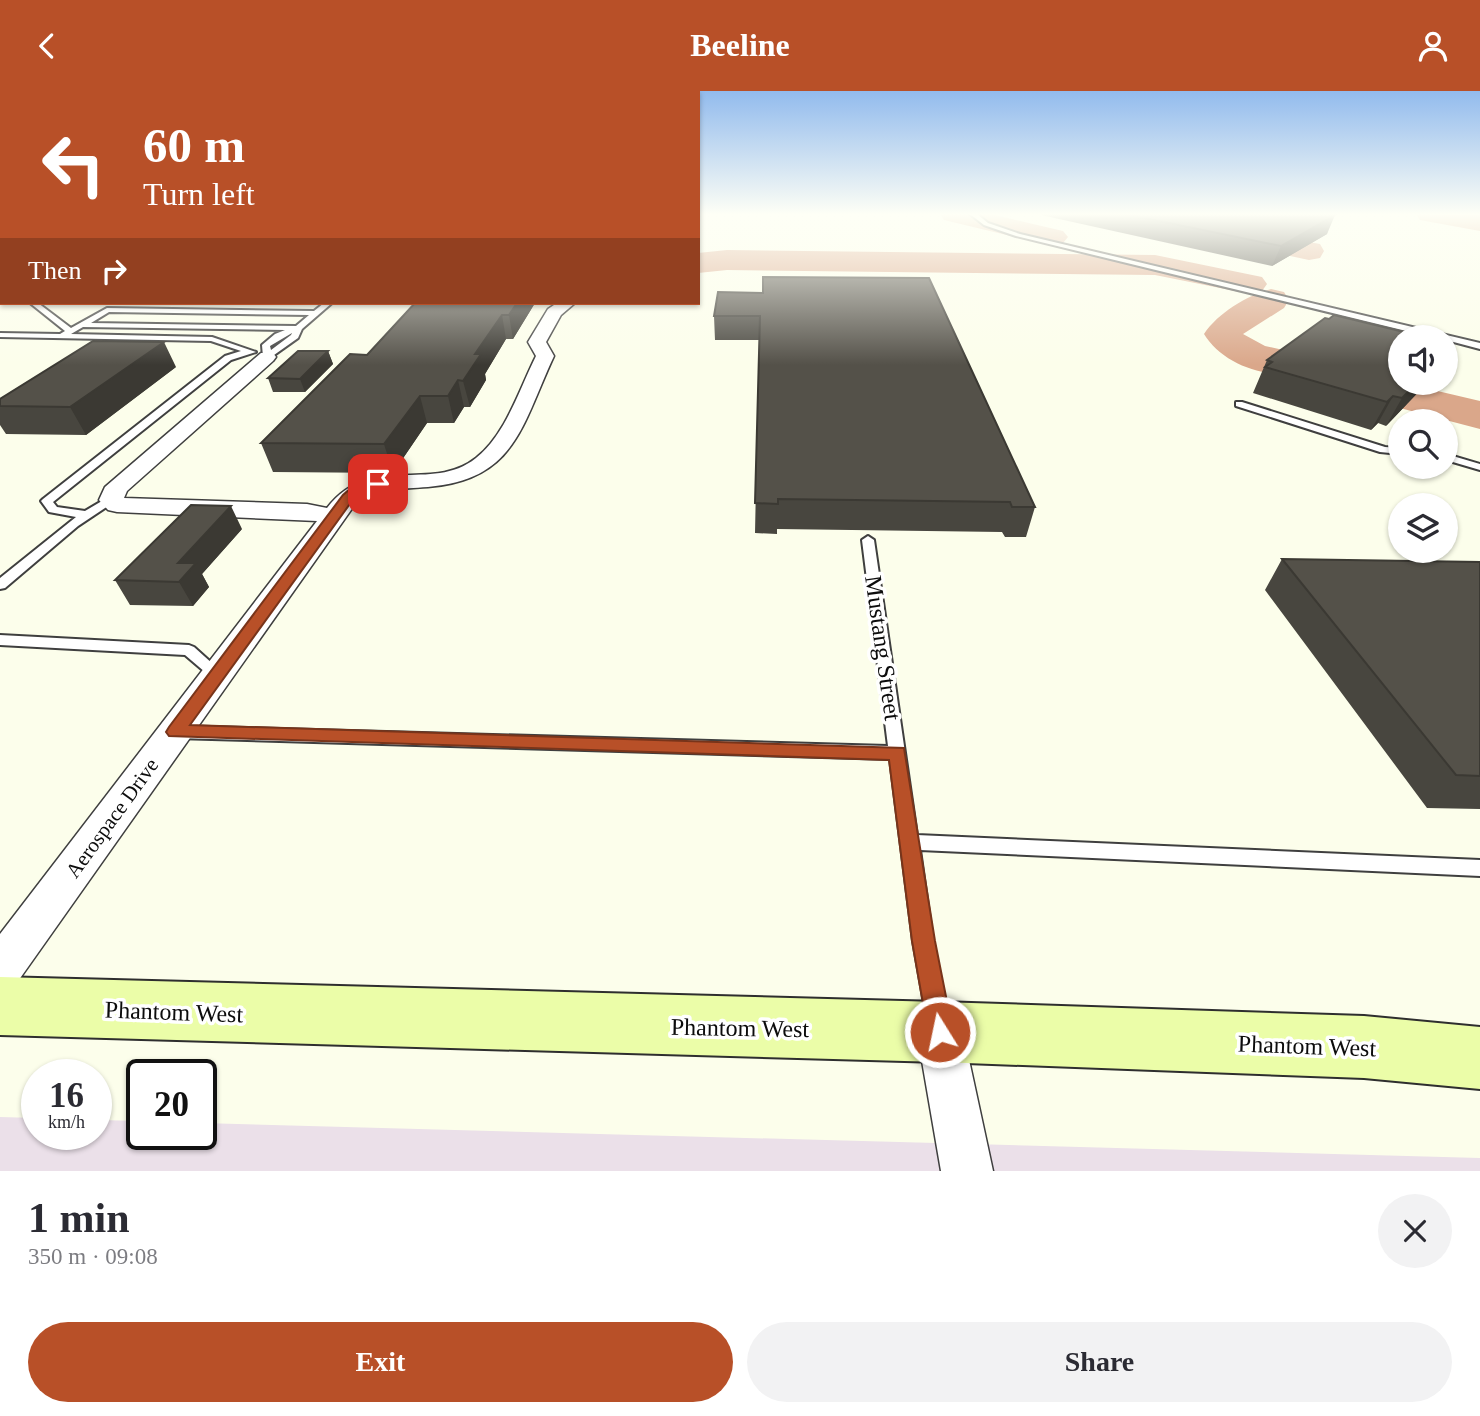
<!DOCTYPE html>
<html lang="en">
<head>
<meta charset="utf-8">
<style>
	body { margin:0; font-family:Georgia,serif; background:#f2f2f3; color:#2b2b33; height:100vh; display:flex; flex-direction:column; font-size:26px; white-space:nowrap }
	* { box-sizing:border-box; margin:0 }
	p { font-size:23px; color:#7c7c81 }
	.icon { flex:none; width:38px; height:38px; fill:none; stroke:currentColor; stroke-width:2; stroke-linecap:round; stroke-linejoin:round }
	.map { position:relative; height:1080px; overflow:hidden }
	.panel { display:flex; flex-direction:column; background:#fff; flex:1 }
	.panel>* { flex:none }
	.guide { position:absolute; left:0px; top:0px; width:700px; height:214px; box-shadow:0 2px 5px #0004; background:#b85028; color:#fff; overflow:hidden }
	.fabs { position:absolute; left:1388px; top:234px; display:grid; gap:14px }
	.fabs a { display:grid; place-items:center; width:70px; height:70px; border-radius:50%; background:#fff; box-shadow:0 2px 5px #0004; font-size:35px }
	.speed { position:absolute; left:21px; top:968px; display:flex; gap:14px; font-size:35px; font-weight:700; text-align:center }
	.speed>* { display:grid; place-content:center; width:91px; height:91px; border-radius:50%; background:#fff; box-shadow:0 2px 5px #0004; line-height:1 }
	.speed small { font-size:18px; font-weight:400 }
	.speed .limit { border:4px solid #111; border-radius:10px; background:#fff; color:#111 }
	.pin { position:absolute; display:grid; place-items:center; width:60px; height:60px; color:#fff; margin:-30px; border-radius:14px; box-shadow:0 4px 10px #0006 }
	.me { position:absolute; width:77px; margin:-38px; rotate:350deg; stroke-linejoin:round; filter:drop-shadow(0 0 5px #0008) }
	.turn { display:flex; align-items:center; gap:24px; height:147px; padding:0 28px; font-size:32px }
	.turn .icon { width:91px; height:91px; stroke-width:2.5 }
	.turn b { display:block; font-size:49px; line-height:60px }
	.then { display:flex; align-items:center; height:66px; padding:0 28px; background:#0003; gap:14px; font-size:26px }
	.round { display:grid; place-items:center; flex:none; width:74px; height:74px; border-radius:37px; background:#f2f2f3 }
	.summary { display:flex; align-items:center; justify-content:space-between; height:119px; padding:0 28px }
	h1 { font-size:42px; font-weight:800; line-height:52px }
	.button { display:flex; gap:14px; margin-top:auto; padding:14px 28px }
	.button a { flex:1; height:80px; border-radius:42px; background:#b85028; color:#fff; font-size:28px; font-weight:800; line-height:80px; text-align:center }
	.button a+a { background:#f2f2f3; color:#2b2b33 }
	header { display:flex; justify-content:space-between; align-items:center; height:91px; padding:0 28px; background:#b85028; color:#fff; font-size:32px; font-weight:800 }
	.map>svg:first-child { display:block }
	.industrial { fill:#ebe0e9 }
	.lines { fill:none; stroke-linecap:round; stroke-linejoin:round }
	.taxiway { fill:#daa78a; fill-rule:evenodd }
	.lane-casing { stroke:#3f3f3f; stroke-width:4 }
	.street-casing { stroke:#3f3f3f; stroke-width:3 }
	.secondary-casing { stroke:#2e2e2e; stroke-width:4 }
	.lane { fill:#fff; fill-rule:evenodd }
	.street { fill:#fff; fill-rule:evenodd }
	.secondary { fill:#ebfda8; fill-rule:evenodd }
	.wall { fill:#48463f }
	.shaded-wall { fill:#3b3933 }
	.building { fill:#545149; stroke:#3b3933; stroke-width:2 }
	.route { fill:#b85028; stroke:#78341a; stroke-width:2 }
	.labels { text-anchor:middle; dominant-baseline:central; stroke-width:7; stroke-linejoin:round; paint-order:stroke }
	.street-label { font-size:21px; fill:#0c0c0c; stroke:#fff }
	.near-street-label { font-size:24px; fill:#0c0c0c; stroke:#fff }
</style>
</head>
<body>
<header><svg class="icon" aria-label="back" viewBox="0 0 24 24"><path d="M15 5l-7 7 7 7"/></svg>Beeline<svg class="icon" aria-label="person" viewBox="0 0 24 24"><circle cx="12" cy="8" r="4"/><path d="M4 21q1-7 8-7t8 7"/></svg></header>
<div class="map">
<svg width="1480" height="1080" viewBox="0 0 1480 1080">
	<rect width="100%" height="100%" fill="#fcfeeb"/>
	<path class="industrial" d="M0 1026 37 1027V1043H96V1029L142 1030V1043H201V1032L1480 1067V1080H0Z"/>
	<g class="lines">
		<path class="taxiway" d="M940 123H991L1063 140 1068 146 1063 152 1053 155 944 129Z
			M1116 123H1172L1309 151 1320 153 1324 160 1320 167 1309 169 1130 131 1120 129Z
			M1416 123 1480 124V140L1420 129Z
			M727 159 1155 164 1262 186 1267 193 1262 200 1250 203 1155 184 727 179 698 182V162Z
			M1271 198 1284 201 1289 209 1284 217 1243 243 1265 255 1301 263 1307 272 1301 281C1267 289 1222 273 1204 243 1218 222 1246 205 1271 198Z
			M1412 294 1480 310V338L1396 316 1390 307 1396 298Z"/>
		<defs>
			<path id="lane" d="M970 123H977L988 132 1020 143 1480 252V258L1446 249V247H1435L1016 145 984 134Z
				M0 188H2V192H0Z
				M30 212H38L71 237 107 217 314 220 324 212H332L302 238 298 247 267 269 263 266 262 254 275 243 285 239 83 236 71 243 212 246 256 261 231 269 53 411 57 416 85 420 107 407H115L117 409 78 435 5 497 0 498V487L76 426 49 421 41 410 43 408 225 265 241 260 211 250 0 246V242L60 243 65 240ZM109 221 309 224 296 235 91 232ZM292 242 291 244 271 259 270 255Z
				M1236 311H1242L1385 356 1400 357V363L1380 361 1236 315Z
				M1446 363 1480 373V379L1446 369Z
				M868 445 874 449 917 744 1480 769V785L920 759 933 850 949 929 946 937 938 940 930 937 927 929 913 850 890 668 176 647 170 645 168 641 170 637 176 635 888 655 862 449Z
				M0 544 189 554 194 556 224 583 222 587H212L185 564 0 554Z"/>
			<path id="street" d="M557 212H575L561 224 546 251 554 265C522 333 516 389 428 396 401 398 379 397 356 412L16 893 0 899V843L317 430 117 421 108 419 99 409 105 396 261 262H273L276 266 273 270 127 400 124 407 307 413 327 417C371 360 431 403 476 367 506 343 519 299 536 265L528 251 548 218Z
				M940 918 956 925 963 941 993 1080H941L917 941 924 925Z"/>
			<path id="secondary" d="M0 886 940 911 1364 925 1480 936V998L1364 987 940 971 0 944Z"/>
		</defs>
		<use href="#lane" class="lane-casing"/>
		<use href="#street" class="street-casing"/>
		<use href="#secondary" class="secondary-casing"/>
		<use href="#lane" class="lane"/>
		<use href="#street" class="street"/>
		<use href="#secondary" class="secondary"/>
	</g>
	<path class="wall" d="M1042 123H1330L1327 143 1272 175 1041 124Z
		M763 202 1035 416 1026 446H1005L1002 441 777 438V443L755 442 759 249H715L714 225Z
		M246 212H310L309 213Z
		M535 212 513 248H506L485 283 486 289 470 316H464L454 332H427L393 382 273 381 261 352 367 264Z
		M1329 228 1427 292 1386 335 1378 332 1371 339 1253 302 1267 269Z
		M328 260 333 273 305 301H273L268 287Z
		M176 276 86 344 6 343 0 334V315Z
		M242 438 202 483 209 496 193 515 130 514 115 489Z
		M1282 468 1480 471V718L1427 717 1265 499Z"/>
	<path class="shaded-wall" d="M1335 124 1327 143 1272 175 1281 155Z
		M517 212H535L513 248 509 224Z
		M502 224 506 248 485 283 486 289 470 316 463 290 475 263Z
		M164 251 176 276 86 344 70 316Z
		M328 260 333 273 305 301 300 288Z
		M458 289 464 316 454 332 448 305Z
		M1417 292H1427L1386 335 1402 307Z
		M420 305 427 332 393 382 384 353Z
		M1393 305 1378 332 1371 339 1387 311Z
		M231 415 242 438 202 483 209 496 193 515 179 491 178 472Z"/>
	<path class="building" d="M1125 123H1330L1335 124 1281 155Z
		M763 186 929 187 1035 416H1012L1010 411 778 408V413L755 412 760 225H714L718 201 763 202Z
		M415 212H517L509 224H502L475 263H481L463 290 458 289 448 305H420L384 353 261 352 350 263 367 264Z
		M1334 224 1429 247H1400V292H1417L1402 307 1393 305 1387 311 1265 276 1272 271 1267 269 1325 227 1329 228Z
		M93 250 164 251 70 316 0 315V308Z
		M1446 257 1451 258 1446 263Z
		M298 260H328L300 288 268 287Z
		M191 414 231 415 178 472H196L179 491 115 489Z
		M1282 468 1480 471V685L1456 684Z"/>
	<linearGradient id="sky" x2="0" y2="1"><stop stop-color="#92bbed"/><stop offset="0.45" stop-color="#fefff6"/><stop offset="1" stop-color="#fefff6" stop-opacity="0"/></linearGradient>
	<rect width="1480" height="274" fill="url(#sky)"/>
	<path class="route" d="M378 389 382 390V395L360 402 352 410 190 634 904 657 935 850 953 941 949 949 940 953 931 949 928 941 912 850 889 669 169 645 166 641 169 636 343 404 351 397Z"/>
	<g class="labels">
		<g class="street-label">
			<text transform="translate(112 727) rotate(-54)">Aerospace Drive</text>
		</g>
		<g class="near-street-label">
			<text transform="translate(883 557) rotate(82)">Mustang Street</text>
			<text transform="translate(174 921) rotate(2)">Phantom West</text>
			<text transform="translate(740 937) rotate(1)">Phantom West</text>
			<text transform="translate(1307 955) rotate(2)">Phantom West</text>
		</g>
	</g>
</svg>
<div class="fabs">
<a><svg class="icon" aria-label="sound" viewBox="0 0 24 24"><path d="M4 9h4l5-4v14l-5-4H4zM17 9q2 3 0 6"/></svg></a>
<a><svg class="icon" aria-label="search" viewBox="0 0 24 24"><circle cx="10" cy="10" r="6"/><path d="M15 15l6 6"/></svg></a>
<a><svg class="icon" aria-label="layers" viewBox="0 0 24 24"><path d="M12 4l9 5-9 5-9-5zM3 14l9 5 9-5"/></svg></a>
</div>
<div class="speed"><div>16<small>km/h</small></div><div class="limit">20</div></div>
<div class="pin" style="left:378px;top:393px;background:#d93025"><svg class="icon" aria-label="arrive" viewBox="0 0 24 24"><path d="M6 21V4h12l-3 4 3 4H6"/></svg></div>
<svg class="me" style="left:940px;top:941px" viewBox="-20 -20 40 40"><circle r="17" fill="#b85028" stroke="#fff" stroke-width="3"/><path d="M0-11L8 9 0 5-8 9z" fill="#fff"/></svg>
<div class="guide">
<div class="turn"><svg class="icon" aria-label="left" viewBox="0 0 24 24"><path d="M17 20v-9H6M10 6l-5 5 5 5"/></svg><div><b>60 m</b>Turn left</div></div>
<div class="then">Then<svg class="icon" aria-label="right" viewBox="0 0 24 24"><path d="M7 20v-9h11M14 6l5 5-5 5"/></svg></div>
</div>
</div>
<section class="panel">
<div class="summary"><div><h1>1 min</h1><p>350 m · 09:08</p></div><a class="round"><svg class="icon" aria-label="close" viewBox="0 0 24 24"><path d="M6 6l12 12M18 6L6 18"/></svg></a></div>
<div class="button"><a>Exit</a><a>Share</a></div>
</section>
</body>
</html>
